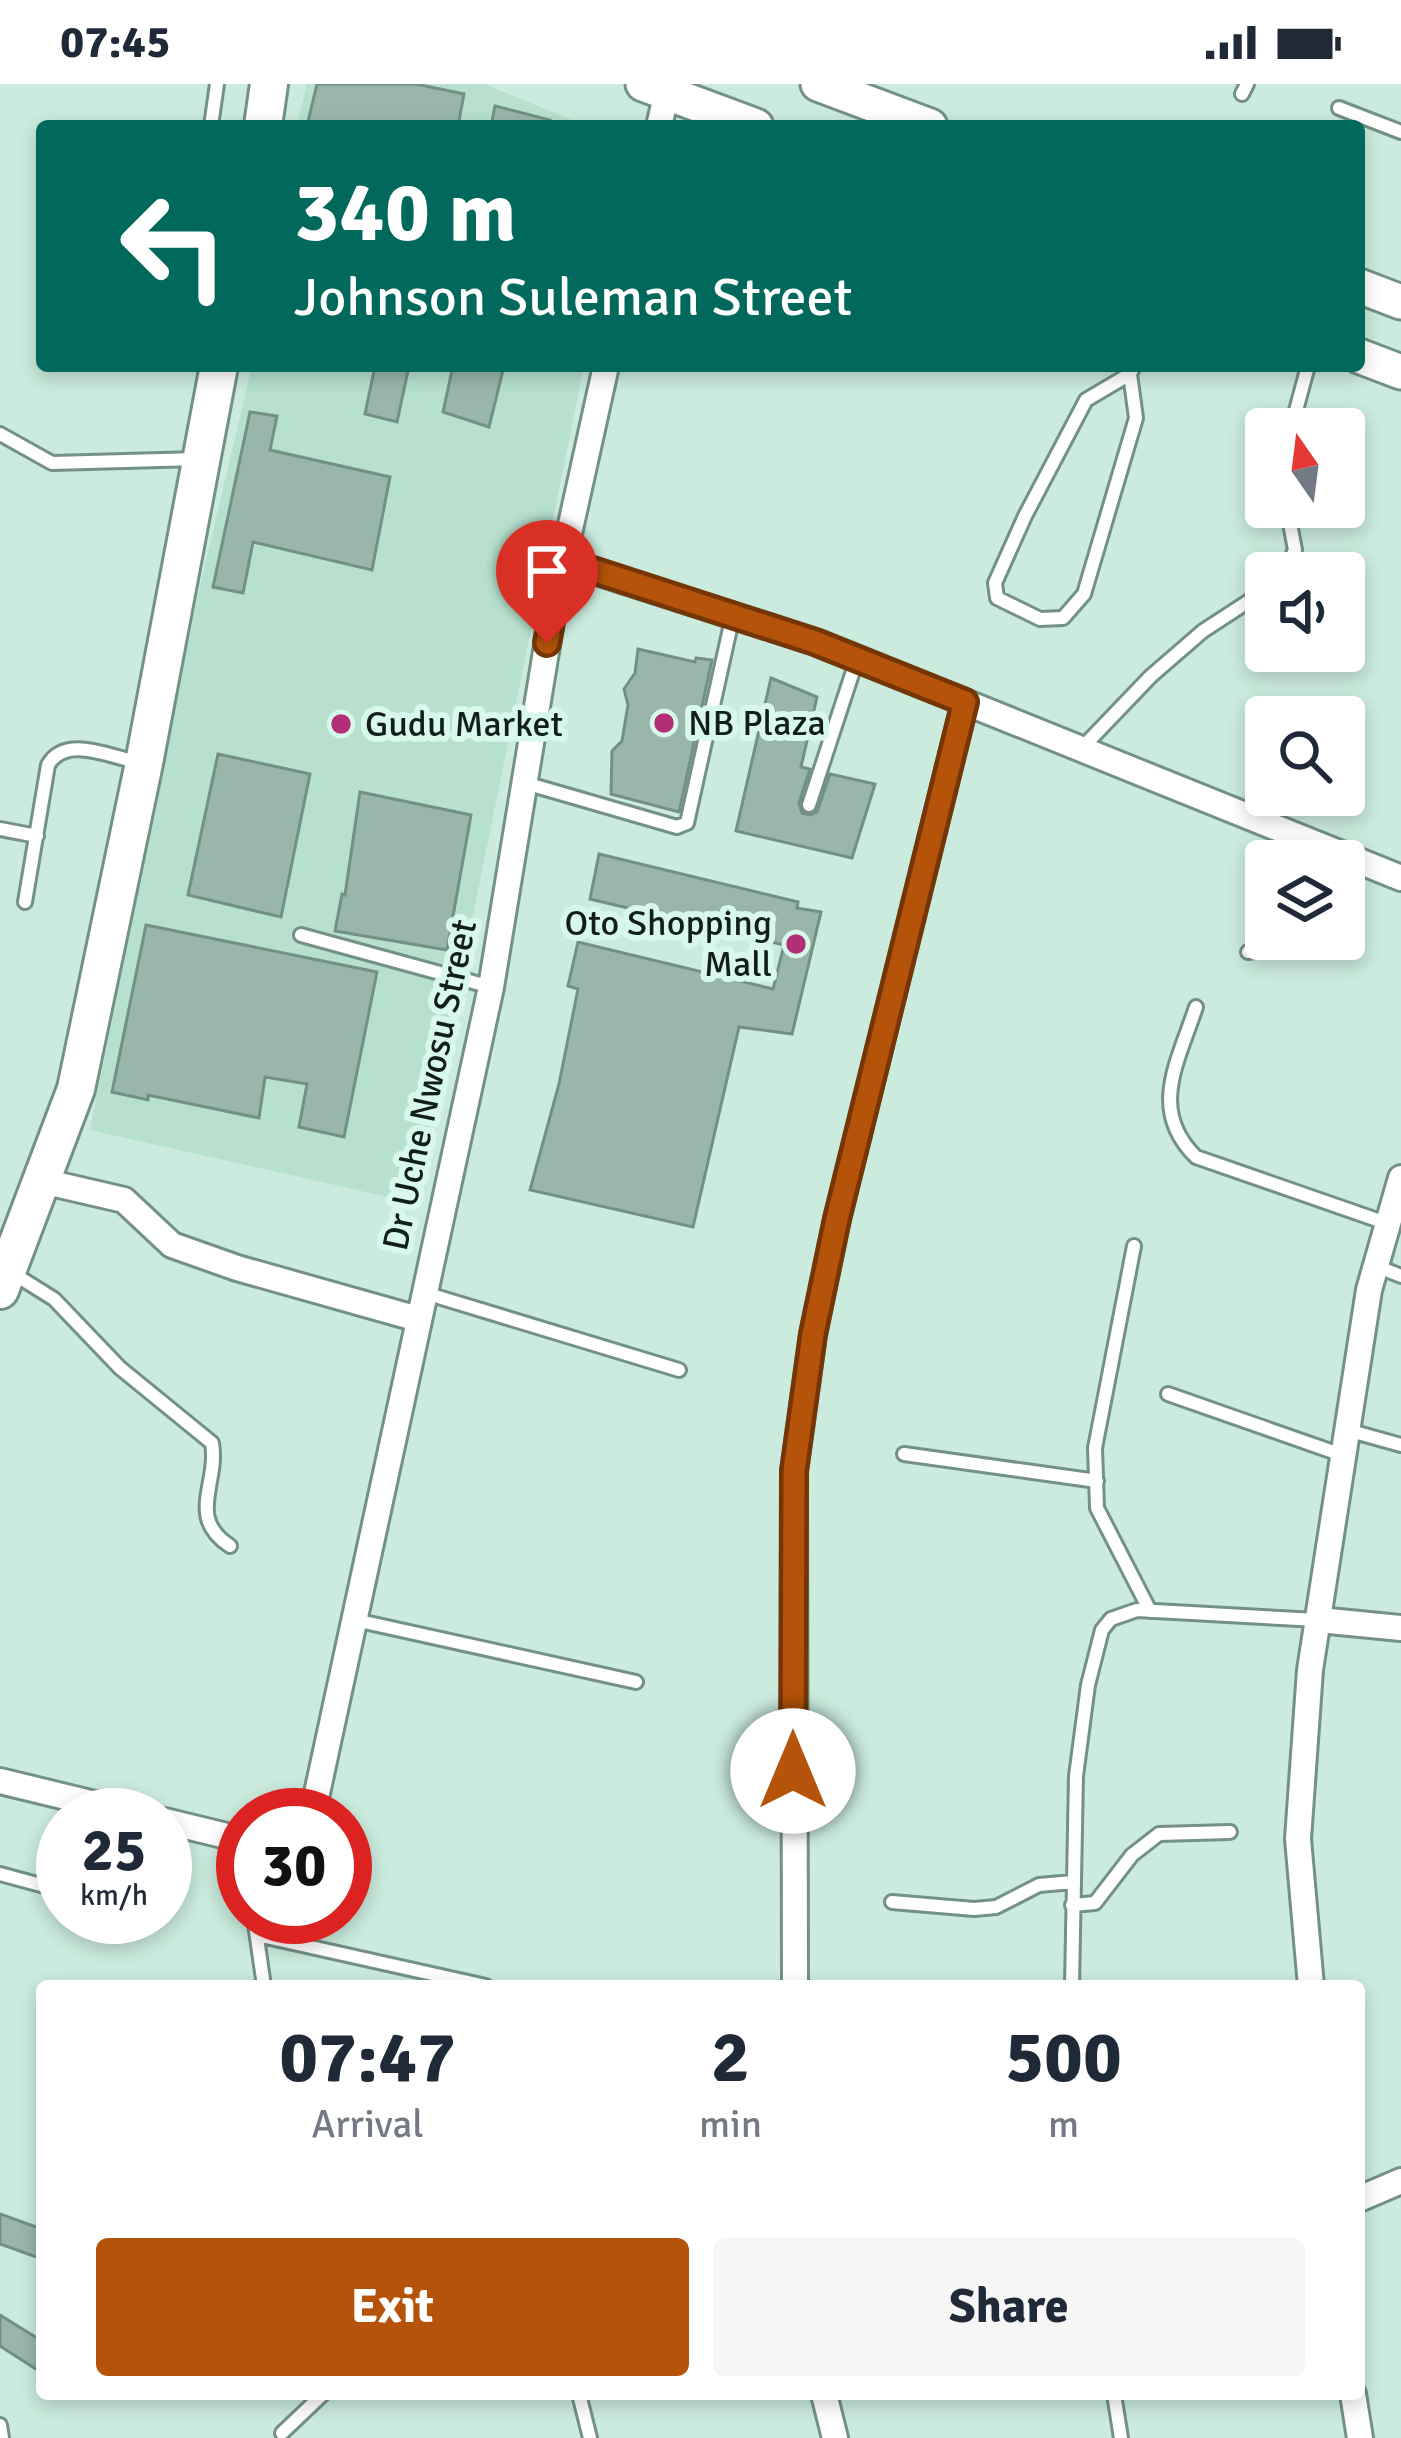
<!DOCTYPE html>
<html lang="en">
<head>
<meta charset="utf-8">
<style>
	body { margin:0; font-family:Signika,sans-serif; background:#f6f6f7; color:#1f2937; height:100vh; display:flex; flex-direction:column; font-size:45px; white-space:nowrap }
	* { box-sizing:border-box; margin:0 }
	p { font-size:39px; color:#747a83 }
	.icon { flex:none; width:66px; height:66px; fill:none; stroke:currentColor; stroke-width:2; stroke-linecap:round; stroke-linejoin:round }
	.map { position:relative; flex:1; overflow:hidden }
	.side { position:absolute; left:36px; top:1896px; width:1329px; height:420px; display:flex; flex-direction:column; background:#fff; border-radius:12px; box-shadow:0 6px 18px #0003 }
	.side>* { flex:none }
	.guide { position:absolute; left:36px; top:36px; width:1329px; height:252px; border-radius:12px; box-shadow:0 6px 18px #0003; background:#00695c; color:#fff; overflow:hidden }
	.needle { width:78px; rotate:346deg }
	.fabs { position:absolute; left:1245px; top:324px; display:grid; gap:24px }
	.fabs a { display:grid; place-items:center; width:120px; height:120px; border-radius:12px; background:#fff; box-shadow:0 6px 18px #0003; font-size:60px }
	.speed { position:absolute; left:36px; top:1704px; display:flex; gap:24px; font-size:60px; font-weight:700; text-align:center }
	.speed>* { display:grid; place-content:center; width:156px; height:156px; border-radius:50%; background:#fff; box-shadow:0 6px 18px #0003; line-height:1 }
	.speed small { font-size:30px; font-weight:400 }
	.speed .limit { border:18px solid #d22; background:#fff; color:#111 }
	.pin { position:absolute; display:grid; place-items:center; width:102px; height:102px; color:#fff; margin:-123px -51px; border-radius:50% 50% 50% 0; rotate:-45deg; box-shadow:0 0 12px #0007 }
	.pin .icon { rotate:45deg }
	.me { position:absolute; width:132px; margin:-66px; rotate:0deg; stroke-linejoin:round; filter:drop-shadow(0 0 9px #0008) }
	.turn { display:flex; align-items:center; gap:42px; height:252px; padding:0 60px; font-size:54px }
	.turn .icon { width:156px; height:156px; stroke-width:2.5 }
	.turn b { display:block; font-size:84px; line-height:102px }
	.eta { display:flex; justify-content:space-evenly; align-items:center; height:204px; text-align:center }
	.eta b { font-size:72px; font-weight:700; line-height:84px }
	.action { display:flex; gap:24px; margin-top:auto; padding:24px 60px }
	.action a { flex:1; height:138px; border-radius:12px; background:#b45309; color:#fff; font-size:48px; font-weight:700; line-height:138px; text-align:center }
	.action a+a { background:#f6f6f7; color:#1f2937 }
	.status { display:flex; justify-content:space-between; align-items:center; height:84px; padding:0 60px; background:#fff; direction:ltr }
	.status svg { height:33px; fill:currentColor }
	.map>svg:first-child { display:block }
	.built { fill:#b7e0cf }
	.building { fill:#98b7aa; stroke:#729184; stroke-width:3 }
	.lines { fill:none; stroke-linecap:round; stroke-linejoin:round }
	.lane-casing { stroke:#739185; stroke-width:18 }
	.street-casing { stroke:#739185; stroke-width:30 }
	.secondary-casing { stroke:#739185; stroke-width:39 }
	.primary-casing { stroke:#739185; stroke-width:42 }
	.path { stroke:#89a398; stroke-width:4.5; stroke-dasharray:6 9; stroke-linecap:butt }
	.lane { stroke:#fff; stroke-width:12 }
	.street { stroke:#fff; stroke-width:24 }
	.secondary { stroke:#fff; stroke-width:33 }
	.primary { stroke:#fff; stroke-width:36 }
	.route-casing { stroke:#753606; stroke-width:30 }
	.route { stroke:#b45309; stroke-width:21 }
	.poi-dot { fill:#b22e77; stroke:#d7f8ea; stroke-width:4.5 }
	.labels { text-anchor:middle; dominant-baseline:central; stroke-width:12; stroke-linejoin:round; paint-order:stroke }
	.poi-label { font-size:36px; fill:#111e19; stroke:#d7f8ea; text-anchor:start }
	.street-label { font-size:36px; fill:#111e19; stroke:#d7f8ea }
</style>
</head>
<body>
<div class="status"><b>07:45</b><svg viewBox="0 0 49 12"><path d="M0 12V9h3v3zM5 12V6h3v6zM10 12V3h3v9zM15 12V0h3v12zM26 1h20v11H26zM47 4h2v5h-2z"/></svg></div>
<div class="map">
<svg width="1401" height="2354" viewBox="0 0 1401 2354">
	<rect width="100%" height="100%" fill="#caebdd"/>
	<path class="built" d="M307 0H484L587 42H297Z
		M252 282H584L415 1119 90 1046 198 511Z"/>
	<path class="building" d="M317 0H416L464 10 458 42H307Z
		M495 22 550 36 549 42H491Z
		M375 282H409L397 338 365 330Z
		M453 282H504L489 343 443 328Z
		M250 328 277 332 270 366 390 393 372 486 253 458 243 509 213 503Z
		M638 565 695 578 696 574 712 576 679 728 611 710 612 667 622 657 628 621 624 605 635 589Z
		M771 594 817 613 801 683 810 685 799 719 802 729 810 731 817 728 830 690 875 700 852 774 736 747Z
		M218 670 310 690 281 833 188 811Z
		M360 708 471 731 447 866 335 847 342 810 345 811Z
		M599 770 798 818 797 824 821 828 792 950 739 943 693 1143 530 1106 559 1000 578 905 568 902 578 858 773 905 784 861 590 815Z
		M146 841 377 888 344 1053 299 1043 307 1000 265 993 259 1034 148 1011V1016L112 1008Z
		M0 2130 42 2145V2175L0 2160Z
		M0 2231 42 2257V2289L0 2262Z"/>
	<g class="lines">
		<defs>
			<path id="lane" d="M1242 10 1247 0
				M1339 24 1401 48
				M211 42 217 0
				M1130 290 1086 316 1025 432 995 499 997 514 1040 535 1063 534 1084 510 1136 334 1130 290 1134 282
				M1291 345 1308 282
				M0 350 52 379 198 375
				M1284 489 1295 466 1287 423
				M1081 665 1151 592 1203 547 1266 506
				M525 699 677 743 687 739 733 531
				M809 721 857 575
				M0 745 37 752
				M25 818 48 681C65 651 108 672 137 678
				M301 851 491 903
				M1248 868 1301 860 1305 855
				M1196 923C1178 978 1148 1026 1196 1073L1386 1139
				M1134 1162 1095 1364 1097 1424 1150 1527
				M1376 1182 1401 1192
				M14 1190 54 1215 120 1284 212 1359C219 1400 186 1433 230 1462
				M425 1209 679 1286
				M1168 1310 1342 1371
				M1347 1346 1401 1361
				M904 1370 1097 1397
				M355 1536 636 1598
				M0 1790 63 1807
				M892 1818 974 1825 996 1823 1039 1801 1073 1798
				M1072 1821 1095 1819 1132 1771 1159 1750 1230 1748
				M254 1833 264 1902
				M257 1851 486 1902
				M1072 1902 1076 1692 1088 1601 1102 1546 1111 1535 1137 1526 1317 1536
				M579 2310 590 2354
				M1114 2310 1121 2354
				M0 2341 2 2354
				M282 2349 323 2310"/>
			<path id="street" d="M659 42 669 0
				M562 477 816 558 1401 794
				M42 1097 124 1116 172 1161 237 1184 418 1235
				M1319 1536 1401 1544
				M0 1697 140 1731
				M309 1731 314 1723 491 903 555 513 606 282
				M165 1737 243 1756
				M795 1902 794 1387 813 1251 837 1135 965 618
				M1311 1902 1298 1755 1310 1586 1369 1206 1401 1094
				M1359 2115 1401 2097
				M824 2310 835 2354
				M1353 2310 1360 2354"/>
			<path id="secondary" d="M643 0 756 42
				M818 0 930 42
				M1359 202 1401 218
				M1359 272 1401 288"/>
			<path id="primary" d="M263 42 269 0
				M0 1206 76 1005 144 679 219 282"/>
		</defs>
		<use href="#lane" class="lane-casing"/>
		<use href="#street" class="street-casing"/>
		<use href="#secondary" class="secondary-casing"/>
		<use href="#primary" class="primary-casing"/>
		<path class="path" d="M480 42 482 29"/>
		<use href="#lane" class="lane"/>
		<use href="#street" class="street"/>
		<use href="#secondary" class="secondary"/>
		<use href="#primary" class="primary"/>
	</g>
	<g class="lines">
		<defs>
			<path id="route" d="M547 559 562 476 815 558 965 618 837 1135 813 1250 794 1387 793 1687"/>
		</defs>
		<use href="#route" class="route-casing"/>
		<use href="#route" class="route"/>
	</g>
	<g class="poi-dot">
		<circle cx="664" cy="639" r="12"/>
		<circle cx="341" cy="640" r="12"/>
		<circle cx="796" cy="860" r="12"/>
	</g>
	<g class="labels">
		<g class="poi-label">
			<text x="688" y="639">NB Plaza</text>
			<text x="365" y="640">Gudu Market</text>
			<text x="772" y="839" text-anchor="end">Oto Shopping<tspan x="772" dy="41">Mall</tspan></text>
		</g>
		<g class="street-label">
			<text transform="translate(430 1001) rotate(-78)">Dr Uche Nwosu Street</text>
		</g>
	</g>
</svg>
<div class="fabs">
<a><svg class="needle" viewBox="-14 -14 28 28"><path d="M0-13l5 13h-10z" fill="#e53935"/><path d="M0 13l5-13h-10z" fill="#747a83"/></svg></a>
<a><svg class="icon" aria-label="sound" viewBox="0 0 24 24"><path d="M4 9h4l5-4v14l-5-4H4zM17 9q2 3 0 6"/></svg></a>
<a><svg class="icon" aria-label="search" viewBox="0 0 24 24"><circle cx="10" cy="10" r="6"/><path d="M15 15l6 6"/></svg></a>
<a><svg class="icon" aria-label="layers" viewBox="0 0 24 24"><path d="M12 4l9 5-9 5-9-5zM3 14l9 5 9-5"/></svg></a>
</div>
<div class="speed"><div>25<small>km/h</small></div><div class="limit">30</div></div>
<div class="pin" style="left:547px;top:559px;background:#d93025"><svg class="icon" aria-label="arrive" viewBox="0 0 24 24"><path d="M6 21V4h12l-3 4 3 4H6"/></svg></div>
<svg class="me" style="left:793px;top:1687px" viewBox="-20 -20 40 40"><circle r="19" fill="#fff"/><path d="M0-13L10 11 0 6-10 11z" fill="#b45309"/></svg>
<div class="guide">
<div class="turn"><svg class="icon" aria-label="left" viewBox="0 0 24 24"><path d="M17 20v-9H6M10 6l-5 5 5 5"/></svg><div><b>340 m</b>Johnson Suleman Street</div></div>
</div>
<section class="side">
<div class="eta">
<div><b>07:47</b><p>Arrival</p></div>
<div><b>2</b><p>min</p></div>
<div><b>500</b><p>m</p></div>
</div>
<div class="action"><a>Exit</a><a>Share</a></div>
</section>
</div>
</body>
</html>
